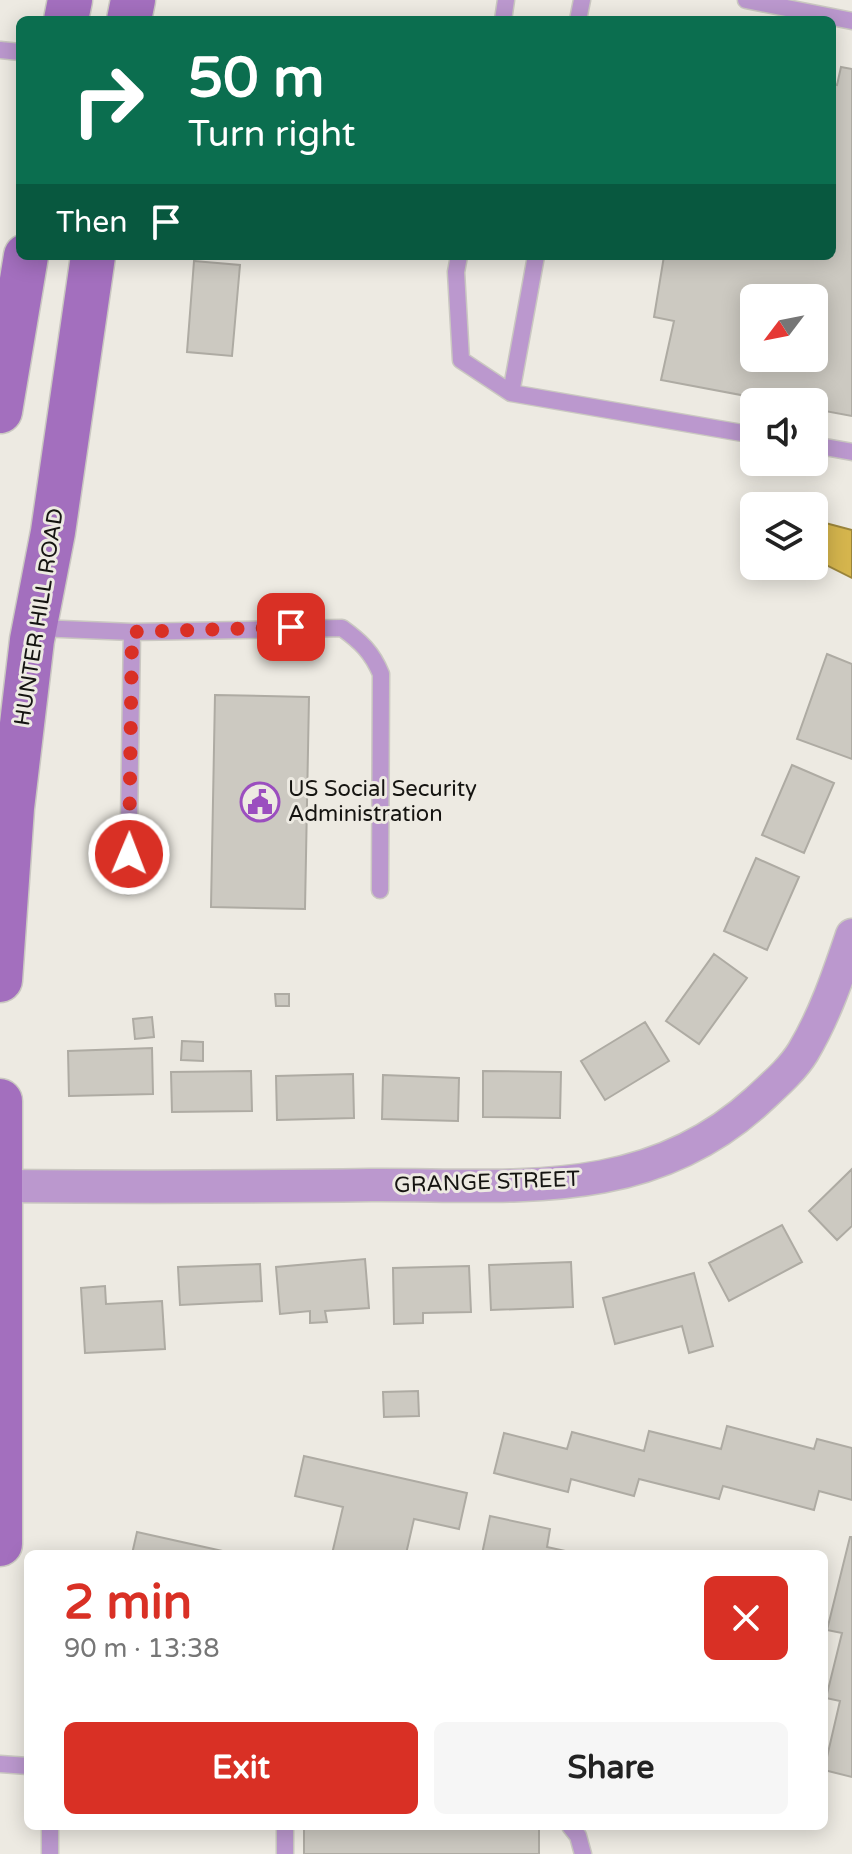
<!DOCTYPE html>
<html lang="en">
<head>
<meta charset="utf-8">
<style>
	body { margin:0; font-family:"Varela Round",sans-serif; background:#f6f6f6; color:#222; height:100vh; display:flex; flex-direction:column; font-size:30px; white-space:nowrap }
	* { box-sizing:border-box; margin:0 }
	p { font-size:26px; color:#767676 }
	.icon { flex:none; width:44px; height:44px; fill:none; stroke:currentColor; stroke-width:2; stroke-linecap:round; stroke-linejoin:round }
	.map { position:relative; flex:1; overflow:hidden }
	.details { position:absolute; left:24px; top:1550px; width:804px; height:280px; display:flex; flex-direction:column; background:#fff; border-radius:12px; box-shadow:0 4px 20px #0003 }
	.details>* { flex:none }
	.top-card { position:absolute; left:16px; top:16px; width:820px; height:244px; border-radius:12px; box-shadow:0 4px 20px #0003; background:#0b6e4f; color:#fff; overflow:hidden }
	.needle { width:52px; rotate:238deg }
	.tools { position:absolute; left:740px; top:284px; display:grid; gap:16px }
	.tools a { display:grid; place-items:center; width:88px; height:88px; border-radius:12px; background:#fff; box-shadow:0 4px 20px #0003; font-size:40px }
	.pin { position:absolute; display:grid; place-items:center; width:68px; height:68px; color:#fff; margin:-34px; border-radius:16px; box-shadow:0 4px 12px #0006 }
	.me { position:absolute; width:88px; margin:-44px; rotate:1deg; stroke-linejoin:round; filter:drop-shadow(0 0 6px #0008) }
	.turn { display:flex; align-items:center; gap:28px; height:168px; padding:0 40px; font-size:36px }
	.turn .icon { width:104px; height:104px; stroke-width:2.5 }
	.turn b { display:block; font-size:56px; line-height:68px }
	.then { display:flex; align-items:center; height:76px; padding:0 40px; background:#0003; gap:16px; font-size:30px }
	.round { display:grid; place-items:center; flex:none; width:84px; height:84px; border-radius:12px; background:#f6f6f6 }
	.headline { display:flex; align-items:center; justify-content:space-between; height:136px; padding:0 40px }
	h1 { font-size:48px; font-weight:700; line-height:60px; color:#d93025 }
	.button { display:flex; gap:16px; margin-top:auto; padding:16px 40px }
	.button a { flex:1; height:92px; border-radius:12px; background:#d93025; color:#fff; font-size:32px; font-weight:700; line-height:92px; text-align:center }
	.button a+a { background:#f6f6f6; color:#222 }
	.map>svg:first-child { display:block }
	.water { fill:#d5b54d; stroke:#9b853b; stroke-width:2 }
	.building { fill:#ccc9c1; stroke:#aeaba3; stroke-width:2; fill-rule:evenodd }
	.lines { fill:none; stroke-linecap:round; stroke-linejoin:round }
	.lane-casing { stroke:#cac8c1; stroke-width:19 }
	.street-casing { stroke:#cac8c1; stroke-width:35 }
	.secondary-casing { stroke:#cac8c1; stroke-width:47 }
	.lane { stroke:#bb98ce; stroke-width:16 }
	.street { stroke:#bb98ce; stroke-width:32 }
	.secondary { stroke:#a36fbe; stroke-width:44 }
	.route { stroke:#d93025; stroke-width:14; stroke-dasharray:0 25.2 }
	.labels { text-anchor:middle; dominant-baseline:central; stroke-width:6; stroke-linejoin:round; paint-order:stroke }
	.street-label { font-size:22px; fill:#151411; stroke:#edeae2 }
	.poi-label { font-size:22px; fill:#151411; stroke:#edeae2; text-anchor:start }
</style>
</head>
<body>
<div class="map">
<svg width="852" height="1854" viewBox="0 0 852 1854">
	<rect width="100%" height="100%" fill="#edeae2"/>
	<path class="water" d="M814 520 852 530V578L814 559Z"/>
	<path class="building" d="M841 67 852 69V416L814 409V402H778L661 380 674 321 654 317 664 256H832V84L837 85ZM754 298H814V358H754Z
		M194 261 240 265 232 356 187 352Z
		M827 654 852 664V759L797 739Z
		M215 695 309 697 305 909 211 907Z
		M792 765 834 783 804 853 762 835Z
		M756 858 799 877 767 950 724 931Z
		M714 954 747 978 699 1044 666 1021Z
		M275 994H289V1006H276Z
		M152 1017 154 1037 135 1039 133 1019Z
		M645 1022 669 1061 605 1100 581 1061Z
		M182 1041 203 1042V1061L181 1060Z
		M152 1048 153 1094 69 1096 68 1051Z
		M251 1071 252 1111 172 1112 171 1072Z
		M483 1071 561 1072 560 1118 483 1117Z
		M353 1074 354 1118 277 1120 276 1076Z
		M383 1075 459 1078 458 1121 382 1119Z
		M852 1169V1226L837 1240 809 1211Z
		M782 1225 802 1262 729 1301 709 1263Z
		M365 1259 369 1308 325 1311 327 1322 310 1323V1311L280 1314 276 1267Z
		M571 1262 573 1307 491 1310 489 1265Z
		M260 1264 262 1301 180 1305 178 1267Z
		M469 1266 471 1312 423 1313V1323L394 1324 393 1268Z
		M694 1273 713 1346 689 1353 682 1326 615 1344 603 1298Z
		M105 1286 106 1304 162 1301 165 1349 85 1353 81 1288Z
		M418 1391 419 1416 384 1417 383 1392Z
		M727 1426 814 1449 817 1439 852 1448V1500L819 1491 814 1510 723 1486 719 1499 639 1479 634 1496 571 1479 568 1492 494 1473 504 1433 567 1449 572 1432 644 1451 649 1431 721 1449Z
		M304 1456 467 1493 459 1529 414 1519 406 1554H332L343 1507 295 1496Z
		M490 1516 550 1529 547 1547 579 1554H482Z
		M137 1532 236 1554H132Z
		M850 1537H852V1777L824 1770 840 1701 826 1698 842 1633 827 1630Z
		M304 1826H539V1854H304Z"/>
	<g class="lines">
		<defs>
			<path id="lane" d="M746 0 852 21
				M503 20 506 0
				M578 20 582 0
				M0 50 20 52
				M459 256 456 272 461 360 511 393 754 435
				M511 393 536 256
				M814 445 852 452
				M38 628 132 632 342 628C360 641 372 652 381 674L380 890
				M128 886 132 632
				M0 1764 28 1766
				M570 1826 578 1836 583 1854
				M50 1854V1826
				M285 1854V1826"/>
			<path id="street" d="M1 1186C125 1187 248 1187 371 1185 512 1184 645 1203 757 1101 773 1086 792 1070 803 1052 825 1015 838 976 852 935"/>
			<path id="secondary" d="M66 20 70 0
				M129 20 133 0
				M0 411 26 256
				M0 980 12 808 32 640 53 532 93 256
				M0 1101V1544"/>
		</defs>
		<use href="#lane" class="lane-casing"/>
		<use href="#street" class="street-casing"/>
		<use href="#secondary" class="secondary-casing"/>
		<use href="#lane" class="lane"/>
		<use href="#street" class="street"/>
		<use href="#secondary" class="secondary"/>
	</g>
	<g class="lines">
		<path class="route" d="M129 854 132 632 291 627"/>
	</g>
	<defs>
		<symbol id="civic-ring" viewBox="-11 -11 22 22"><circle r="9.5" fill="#edeae2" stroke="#9b4ebf" stroke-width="1.5"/><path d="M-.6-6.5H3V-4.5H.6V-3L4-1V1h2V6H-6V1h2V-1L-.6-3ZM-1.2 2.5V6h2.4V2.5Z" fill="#9b4ebf"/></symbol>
	</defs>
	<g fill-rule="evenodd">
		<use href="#civic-ring" x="238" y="780" width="44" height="44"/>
	</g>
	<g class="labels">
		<g class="street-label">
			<text transform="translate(39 617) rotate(-81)">HUNTER HILL ROAD</text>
			<text transform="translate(487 1182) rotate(-2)">GRANGE STREET</text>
		</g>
		<g class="poi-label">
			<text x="288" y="789">US Social Security<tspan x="288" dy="25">Administration</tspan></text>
		</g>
	</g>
</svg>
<div class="tools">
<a><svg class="needle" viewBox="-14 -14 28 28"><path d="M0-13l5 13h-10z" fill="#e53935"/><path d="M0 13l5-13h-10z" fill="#767676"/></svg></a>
<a><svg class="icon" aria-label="sound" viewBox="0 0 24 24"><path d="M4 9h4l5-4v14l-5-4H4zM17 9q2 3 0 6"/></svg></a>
<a><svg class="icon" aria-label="layers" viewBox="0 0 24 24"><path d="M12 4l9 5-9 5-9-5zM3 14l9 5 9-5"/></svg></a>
</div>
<div class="pin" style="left:291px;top:627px;background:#d93025"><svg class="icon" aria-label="arrive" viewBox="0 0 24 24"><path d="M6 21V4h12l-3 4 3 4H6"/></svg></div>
<svg class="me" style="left:129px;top:854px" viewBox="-20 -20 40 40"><circle r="17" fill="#d93025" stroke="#fff" stroke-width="3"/><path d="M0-11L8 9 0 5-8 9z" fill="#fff"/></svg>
<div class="top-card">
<div class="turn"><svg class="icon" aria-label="right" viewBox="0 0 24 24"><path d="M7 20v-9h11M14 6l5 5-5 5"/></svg><div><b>50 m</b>Turn right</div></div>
<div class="then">Then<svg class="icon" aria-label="arrive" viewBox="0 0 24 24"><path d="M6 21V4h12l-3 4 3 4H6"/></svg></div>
</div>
<section class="details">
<div class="headline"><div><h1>2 min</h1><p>90 m · 13:38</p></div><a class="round" style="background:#d93025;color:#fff"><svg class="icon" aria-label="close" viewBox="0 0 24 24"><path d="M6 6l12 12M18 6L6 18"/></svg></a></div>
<div class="button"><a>Exit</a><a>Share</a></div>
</section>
</div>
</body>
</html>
